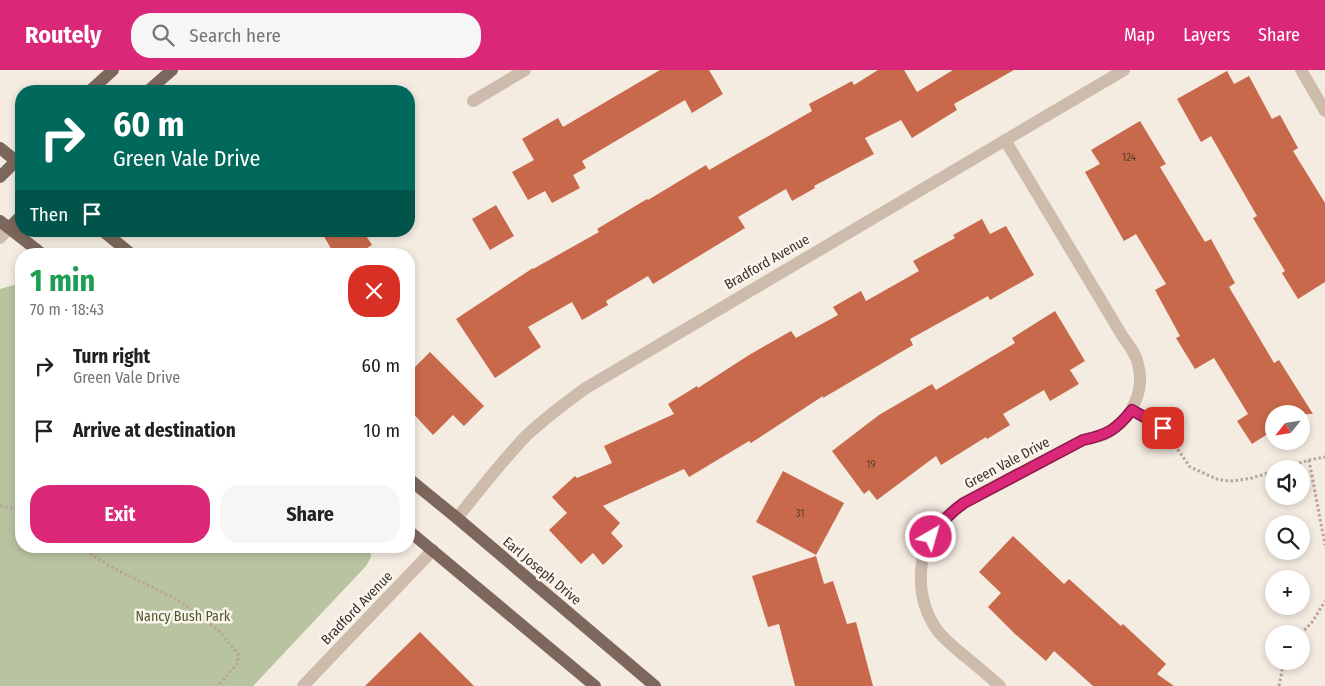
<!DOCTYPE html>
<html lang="en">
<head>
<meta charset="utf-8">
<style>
	body { margin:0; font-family:"Fira Sans Condensed",sans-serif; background:#f6f6f6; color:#202124; height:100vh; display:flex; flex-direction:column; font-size:19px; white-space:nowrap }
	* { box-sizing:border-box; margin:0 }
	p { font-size:16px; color:#757577 }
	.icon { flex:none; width:28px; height:28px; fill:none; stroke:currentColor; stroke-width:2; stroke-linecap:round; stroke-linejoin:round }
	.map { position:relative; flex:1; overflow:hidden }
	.side { position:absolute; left:15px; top:178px; width:400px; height:305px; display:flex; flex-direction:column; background:#fff; border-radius:20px; box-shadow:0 2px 8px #0003 }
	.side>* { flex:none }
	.top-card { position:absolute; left:15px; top:15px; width:400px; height:152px; border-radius:20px; box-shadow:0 2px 8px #0003; background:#00695c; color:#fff; overflow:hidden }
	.needle { width:32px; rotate:240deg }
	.tools { position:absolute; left:1265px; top:335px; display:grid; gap:10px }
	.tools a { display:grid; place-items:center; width:45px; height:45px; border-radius:50%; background:#fff; box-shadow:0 2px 8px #0003; font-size:25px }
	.pin { position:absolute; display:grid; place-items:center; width:42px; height:42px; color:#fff; margin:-21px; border-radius:10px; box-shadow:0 2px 8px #0006 }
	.me { position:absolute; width:55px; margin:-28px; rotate:38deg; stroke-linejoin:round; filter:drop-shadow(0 0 4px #0008) }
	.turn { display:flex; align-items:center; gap:18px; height:105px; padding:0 15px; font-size:22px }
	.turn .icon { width:65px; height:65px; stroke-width:2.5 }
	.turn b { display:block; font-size:35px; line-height:42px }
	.then { display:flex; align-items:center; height:48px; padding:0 15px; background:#0003; gap:10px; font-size:19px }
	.round { display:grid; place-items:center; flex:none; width:52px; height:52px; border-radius:20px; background:#f6f6f6 }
	.summary { display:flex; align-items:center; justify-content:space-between; height:85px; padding:0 15px }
	h1 { font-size:30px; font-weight:700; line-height:38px; color:#1e9e55 }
	.primary-button { display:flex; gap:10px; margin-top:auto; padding:10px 15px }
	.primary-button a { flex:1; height:58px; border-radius:20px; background:#db2777; color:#fff; font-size:20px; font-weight:700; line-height:58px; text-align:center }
	.primary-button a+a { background:#f6f6f6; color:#202124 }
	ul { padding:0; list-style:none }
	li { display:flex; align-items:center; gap:15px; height:65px; padding:0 15px }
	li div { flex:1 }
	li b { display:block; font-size:19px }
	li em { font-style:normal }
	header { display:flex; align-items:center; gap:30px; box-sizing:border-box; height:70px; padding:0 25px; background:#db2777; color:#fff }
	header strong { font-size:24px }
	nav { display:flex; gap:28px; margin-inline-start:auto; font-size:18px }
	.search { width:350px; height:45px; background:#f6f6f6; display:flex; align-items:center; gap:12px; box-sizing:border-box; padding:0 18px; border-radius:20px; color:#757577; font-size:19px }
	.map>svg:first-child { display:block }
	.green { fill:#b8c4a0 }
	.building { fill:#c8694b }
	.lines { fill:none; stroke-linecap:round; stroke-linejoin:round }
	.path { stroke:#b9a596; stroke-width:3; stroke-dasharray:2.5 2.5; stroke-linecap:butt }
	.minor { stroke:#cdbbac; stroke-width:12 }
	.major { stroke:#7d675c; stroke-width:12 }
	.route-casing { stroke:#8e194d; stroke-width:12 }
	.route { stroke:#db2777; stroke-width:9 }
	.labels { text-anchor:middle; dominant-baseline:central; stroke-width:5; stroke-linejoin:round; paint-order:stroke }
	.number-label { font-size:11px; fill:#5e3e33 }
	.street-label { font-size:14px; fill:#3b302b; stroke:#fbf5ee }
	.park-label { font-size:14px; fill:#4a5a2e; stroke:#fbf5ee }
</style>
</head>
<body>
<header>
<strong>Routely</strong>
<div class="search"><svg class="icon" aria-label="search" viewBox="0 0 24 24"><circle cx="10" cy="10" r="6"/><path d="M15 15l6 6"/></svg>Search here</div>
<nav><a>Map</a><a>Layers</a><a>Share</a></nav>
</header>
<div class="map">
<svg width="1325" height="616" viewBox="0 0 1325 616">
	<rect width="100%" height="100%" fill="#f4ebe1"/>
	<path class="green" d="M14 215 21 216V476H369L371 487 366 496 253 616H0V219Z"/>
	<path class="building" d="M660 0H709L723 24 692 43 685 30 582 91 586 98 573 105 580 118 552 133 545 121 528 130 512 102 534 90 522 69 558 48 563 57Z
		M878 0H904L917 22 953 0H1014L954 34 957 40 912 68 901 50 865 68 874 84 814 116 815 118 792 131 786 119 738 147 745 158 653 214 648 206 606 231 608 235 582 250 572 232 528 257 541 277 495 308 456 249 533 198V199L599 162 597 159 647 129 648 130 706 95 709 100 812 41 809 34 852 11 854 15Z
		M1227 1 1234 14 1249 6 1272 49 1280 45 1298 78 1293 81 1325 133V212L1298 229 1282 203 1285 201 1253 148 1257 146 1211 66 1201 72 1177 29Z
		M1140 51 1166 94 1160 97 1205 172 1211 169 1235 213 1229 217 1274 293 1279 290 1313 344H1274V360L1252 374 1237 351 1248 344 1214 288 1195 299 1176 268 1180 266 1155 220 1166 214 1136 164 1124 171 1085 102 1100 94 1091 80Z
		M496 135 514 166 490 180 472 149Z
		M982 149 990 164 1006 156 1034 205 990 230 988 226 910 269 913 275 823 328V326L751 373 749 371 689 407 684 399 603 436 620 453 611 463 623 476 603 495 593 483 581 494 549 460 567 443 552 427 575 406 577 408 612 393 604 376 674 344 668 334 697 316 698 318 749 285 791 261 796 268 838 245 833 237 861 221 866 231 919 201 913 191 955 168 953 165Z
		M321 161H363L372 175 357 184H334Z
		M1055 241 1085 291 1070 300 1079 314 1050 331 1044 320 1003 344 1010 355 987 369 986 367 941 395 936 386 877 430 869 420 864 424 832 381 879 345 932 314 936 320 1015 273 1012 268Z
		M430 282 484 336 464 356 453 345 433 365 409 339V303Z
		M783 401 844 433 816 485 756 452Z
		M1013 466 1064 514 1069 509 1121 556 1123 554 1166 594 1157 604 1174 616H1093L1054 581 1046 591 1015 564 988 537 1001 523 979 502Z
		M816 486 824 514 833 511 847 554 856 552 873 616H795L779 554 768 557 752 506Z
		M420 562 474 616H365Z"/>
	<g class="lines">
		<path class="path" d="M1172 371 1190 397 1219 410 1233 411 1252 408 1274 401
			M1309 390 1325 475
			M1280 399 1309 390 1325 387
			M0 436 13 438 21 441
			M77 476 115 499 174 528 186 536 205 550 222 564 238 584V593L218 616
			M270 476H284
			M343 476 360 480 379 479
			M1301 564 1313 551 1325 531
			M1279 616 1284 591"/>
		<path class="minor" d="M1301 0 1325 41
			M473 31 525 0
			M0 168 9 158
			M1132 340 1163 357
			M457 448C479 421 501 392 526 366 545 348 565 333 586 318L1124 0
			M303 616 433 480
			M1000 616C987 605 975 594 962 584 953 576 944 569 937 560 915 529 915 482 940 453 947 445 955 439 963 433L1083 370C1093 368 1104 366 1112 360 1133 346 1145 319 1138 294 1136 284 1129 275 1123 267L1005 70"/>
		<path class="major" d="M90 21 113 0
			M148 21 172 0
			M0 78 21 95
			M0 107 21 86
			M0 151 42 184
			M9 158 21 146
			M103 161 131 184
			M409 409 457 448 655 616
			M409 461 595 616"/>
	</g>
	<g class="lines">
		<defs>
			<path id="route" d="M931 467C940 453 950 443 964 433L1083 370C1107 365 1116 360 1132 340L1163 358"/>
		</defs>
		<use href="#route" class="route-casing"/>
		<use href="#route" class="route"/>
	</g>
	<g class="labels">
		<g class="number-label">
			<text x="1129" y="87">124</text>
			<text x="871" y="394">19</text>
			<text x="800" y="443">31</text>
		</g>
		<g class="street-label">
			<text transform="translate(767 192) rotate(-30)">Bradford Avenue</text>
			<text transform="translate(1007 393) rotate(-28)">Green Vale Drive</text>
			<text transform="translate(542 501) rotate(40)">Earl Joseph Drive</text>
			<text transform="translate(357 538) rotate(-46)">Bradford Avenue</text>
		</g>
		<g class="park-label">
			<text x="183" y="546">Nancy Bush Park</text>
		</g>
	</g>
</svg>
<div class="tools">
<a><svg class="needle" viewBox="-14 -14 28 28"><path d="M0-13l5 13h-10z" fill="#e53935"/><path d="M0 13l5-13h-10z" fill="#757577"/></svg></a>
<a><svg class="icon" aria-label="sound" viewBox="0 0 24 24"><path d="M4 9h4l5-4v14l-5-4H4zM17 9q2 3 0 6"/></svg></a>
<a><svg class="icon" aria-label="search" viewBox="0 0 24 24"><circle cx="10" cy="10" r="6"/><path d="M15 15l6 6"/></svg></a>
<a>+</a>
<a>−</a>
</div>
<div class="pin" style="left:1163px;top:358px;background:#d93025"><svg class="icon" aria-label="arrive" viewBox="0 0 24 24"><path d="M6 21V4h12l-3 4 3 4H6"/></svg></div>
<svg class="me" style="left:931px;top:467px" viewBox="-20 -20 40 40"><circle r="17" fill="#db2777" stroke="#fff" stroke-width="3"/><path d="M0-11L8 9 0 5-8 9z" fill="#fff"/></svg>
<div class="top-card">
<div class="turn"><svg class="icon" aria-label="right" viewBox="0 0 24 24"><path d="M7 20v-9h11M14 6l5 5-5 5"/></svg><div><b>60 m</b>Green Vale Drive</div></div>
<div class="then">Then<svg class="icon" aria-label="arrive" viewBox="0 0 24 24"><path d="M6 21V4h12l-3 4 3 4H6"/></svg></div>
</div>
<section class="side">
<div class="summary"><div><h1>1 min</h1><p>70 m · 18:43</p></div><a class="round" style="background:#d93025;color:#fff"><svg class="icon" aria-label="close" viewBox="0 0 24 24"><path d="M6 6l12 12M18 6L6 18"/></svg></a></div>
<ul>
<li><svg class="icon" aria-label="right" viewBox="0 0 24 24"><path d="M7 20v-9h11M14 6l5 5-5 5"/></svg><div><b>Turn right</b><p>Green Vale Drive</p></div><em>60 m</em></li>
<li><svg class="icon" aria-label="arrive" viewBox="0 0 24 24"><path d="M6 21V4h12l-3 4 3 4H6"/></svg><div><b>Arrive at destination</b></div><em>10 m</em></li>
</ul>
<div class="primary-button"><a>Exit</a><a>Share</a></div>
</section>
</div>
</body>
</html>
